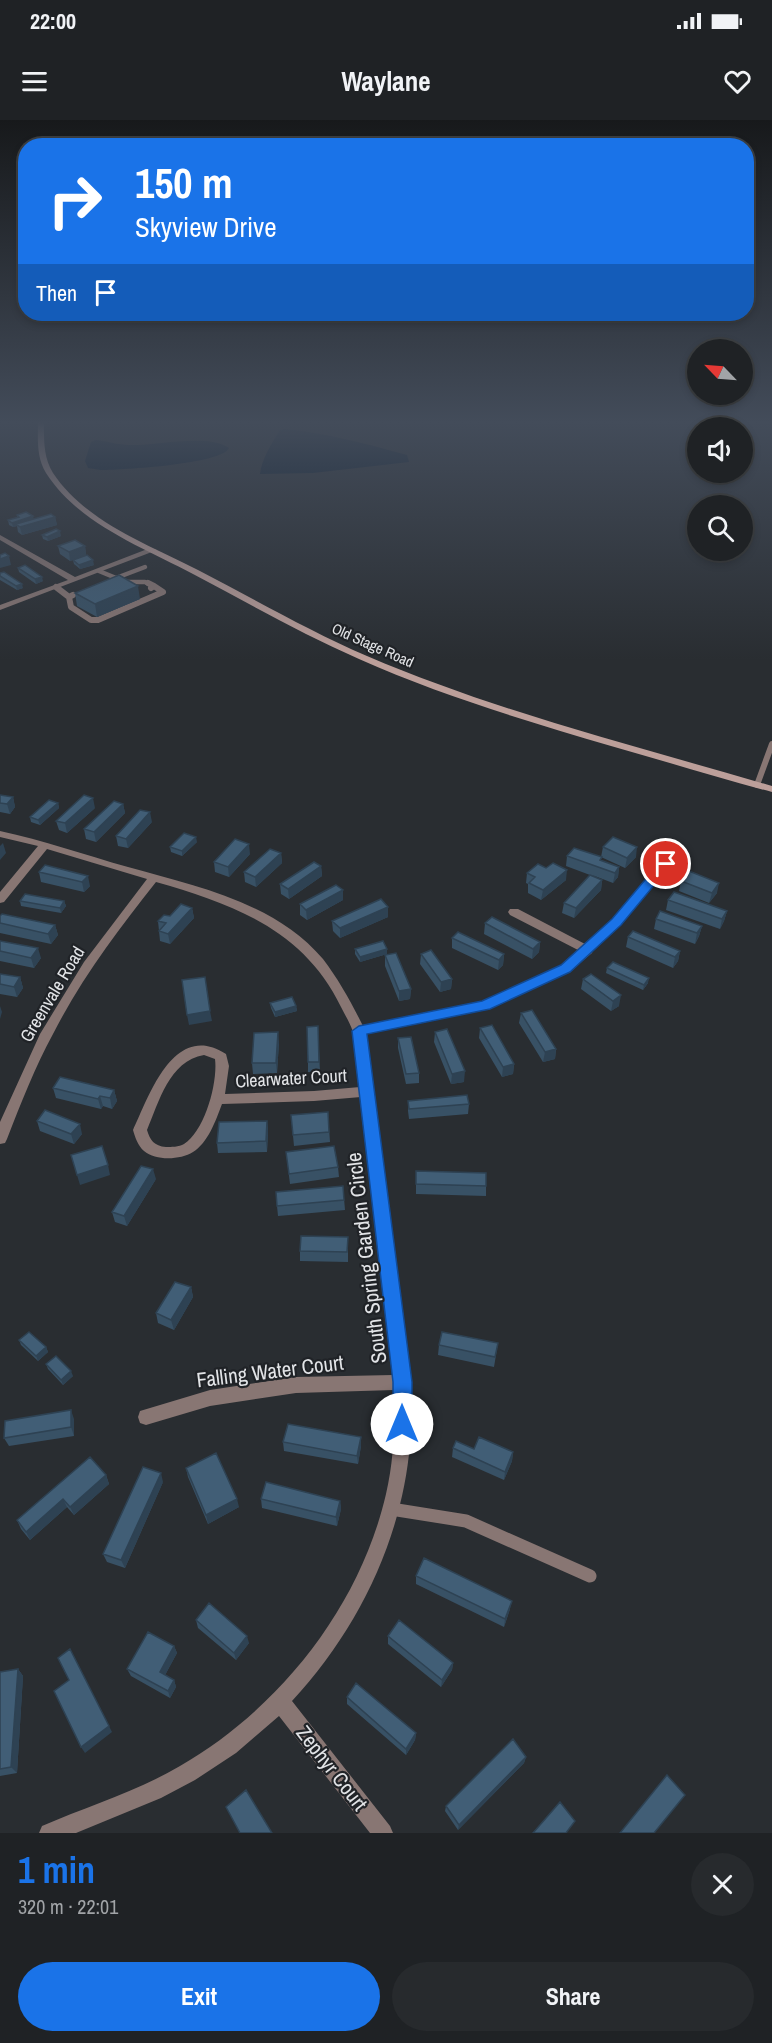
<!DOCTYPE html>
<html lang="en">
<head>
<meta charset="utf-8">
<style>
	body { margin:0; font-family:"Archivo Narrow",sans-serif; background:#272a2d; color:#f1f3f6; height:100vh; display:flex; flex-direction:column; font-size:22px; white-space:nowrap }
	* { box-sizing:border-box; margin:0 }
	p { font-size:20px; color:#a1a4a7 }
	.icon { flex:none; width:33px; height:33px; fill:none; stroke:currentColor; stroke-width:2; stroke-linecap:round; stroke-linejoin:round }
	.map { position:relative; height:1713px; overflow:hidden }
	.drawer { display:flex; flex-direction:column; background:#1f2225; flex:1 }
	.drawer>* { flex:none }
	.banner { position:absolute; left:18px; top:18px; width:736px; height:183px; border-radius:24px; box-shadow:0 3px 9px #0003,0 0 0 2px #3c3f42; background:#1a73e8; color:#fff; overflow:hidden }
	.needle { width:39px; rotate:295deg }
	.tools { position:absolute; left:687px; top:219px; display:grid; gap:12px }
	.tools a { display:grid; place-items:center; width:66px; height:66px; border-radius:50%; background:#1f2225; box-shadow:0 3px 9px #0003,0 0 0 2px #3c3f42; font-size:30px }
	.pin { position:absolute; display:grid; place-items:center; width:51px; height:51px; color:#fff; margin:-26px; border:3px solid #fff; border-radius:50%; box-shadow:0 2px 6px #0007 }
	.me { position:absolute; width:66px; margin:-33px; rotate:0deg; stroke-linejoin:round; filter:drop-shadow(0 0 4px #0008) }
	.turn { display:flex; align-items:center; gap:21px; height:126px; padding:0 18px; font-size:27px }
	.turn .icon { width:78px; height:78px; stroke-width:2.5 }
	.turn b { display:block; font-size:42px; line-height:51px }
	.then { display:flex; align-items:center; height:57px; padding:0 18px; background:#0003; gap:12px; font-size:22px }
	.round { display:grid; place-items:center; flex:none; width:63px; height:63px; border-radius:32px; background:#272a2d }
	.overview { display:flex; align-items:center; justify-content:space-between; height:102px; padding:0 18px }
	h1 { font-size:36px; font-weight:800; line-height:45px; color:#1a73e8 }
	.cta { display:flex; gap:12px; margin-top:auto; padding:12px 18px }
	.cta a { flex:1; height:69px; border-radius:36px; background:#1a73e8; color:#fff; font-size:24px; font-weight:800; line-height:69px; text-align:center }
	.cta a+a { background:#272a2d; color:#f1f3f6 }
	.status { display:flex; justify-content:space-between; align-items:center; height:42px; padding:0 30px; background:#1f2225; direction:ltr }
	.status svg { height:16px; fill:currentColor }
	header { display:flex; justify-content:space-between; align-items:center; height:78px; padding:0 18px; background:#1f2225; font-size:27px; font-weight:800 }
	.map>svg:first-child { display:block }
	.water { fill:#001428 }
	.lines { fill:none; stroke-linecap:round; stroke-linejoin:round }
	.service-far2 { stroke:#887673; stroke-width:4.5 }
	.service-far1 { stroke:#887673; stroke-width:6 }
	.service { stroke:#887673; stroke-width:13 }
	.minor { fill:#887673; fill-rule:evenodd }
	.secondary { fill:#bc9f9a; fill-rule:evenodd }
	.wall { fill:#385165 }
	.shaded-wall { fill:#2e4253 }
	.building { fill:#415e76; stroke:#2e4253; stroke-width:1.5 }
	.route { fill:#1a73e8; stroke:#114b97; stroke-width:1.5 }
	.labels { text-anchor:middle; dominant-baseline:central; stroke-width:4.5; stroke-linejoin:round; paint-order:stroke }
	.far-street-label { font-size:15px; fill:#e2e4e7; stroke:#202327 }
	.street-label { font-size:18px; fill:#e2e4e7; stroke:#202327 }
	.near-street-label { font-size:21px; fill:#e2e4e7; stroke:#202327 }
</style>
</head>
<body>
<div class="status"><b>22:00</b><svg viewBox="0 0 49 12"><path d="M0 12V9h3v3zM5 12V6h3v6zM10 12V3h3v9zM15 12V0h3v12zM26 1h20v11H26zM47 4h2v5h-2z"/></svg></div>
<header><svg class="icon" aria-label="menu" viewBox="0 0 24 24"><path d="M4 6h16M4 12h16M4 18h16"/></svg>Waylane<svg class="icon" aria-label="heart" viewBox="0 0 24 24"><path d="M12 20l-8-8c-3-5 5-10 8-4 3-6 11-1 8 4z"/></svg></header>
<div class="map">
<svg width="772" height="1713" viewBox="0 0 772 1713">
	<rect width="100%" height="100%" fill="#292d31"/>
	<path class="water" d="M285 309C326 313 367 324 407 335L409 342 313 353 260 354C262 338 272 323 280 310Z
		M96 320C107 321 118 325 129 325 156 326 207 313 229 328 222 344 122 350 101 350L88 348 85 341 91 322Z"/>
	<g class="lines">
		<path class="service-far2" d="M99 451 116 458 110 461
			M116 458 145 447
			M123 462H145L151 465"/>
		<path class="service-far1" d="M148 463 154 466 151 468
			M56 467 69 477 73 475
			M69 477 71 487 91 500H98L163 472 154 466
			M757 665 772 624"/>
		<path class="service" d="M391 1389 466 1401 590 1456"/>
		<path class="minor" d="M0 415 75 457 150 428 157 430 0 490V485L68 460 0 420Z
			M0 711C43 720 85 735 128 747 195 766 275 782 323 839 339 860 351 882 363 906L483 881 562 845 578 830 510 795 508 792 510 789H518L585 824 612 799 673 728 677 727 682 730 620 805 593 829 592 833 570 851 490 888 366 914 406 1224C410 1257 413 1291 410 1324 402 1420 357 1511 292 1581L390 1706 393 1713H370L279 1596 236 1633 195 1660 161 1678 76 1713H39L42 1706C88 1686 136 1672 180 1646 279 1589 360 1487 386 1374 394 1340 395 1305 394 1270L296 1273 210 1286 146 1305 140 1303 138 1297 140 1291 210 1270 296 1257 393 1255 361 977 314 981 222 984C216 1000 208 1023 193 1032 180 1040 156 1041 144 1031 138 1026 135 1017 133 1010 149 976 174 900 226 934L229 946 225 974 314 971 360 967C358 949 358 929 353 912 350 903 345 895 341 887 304 810 233 784 156 762 118 810 81 859 53 914 35 947 21 983 7 1019L5 1023 0 1024V1002L40 914 84 842 147 759 47 729 4 782 0 783V772L38 726 0 717ZM204 935 215 939C218 962 205 1011 184 1024 179 1027 171 1027 166 1027 154 1026 150 1020 147 1010 159 982 169 941 204 935Z"/>
		<path class="secondary" d="M38 300H44C44 318 43 337 53 353 86 402 147 424 198 450 254 479 309 511 367 536 498 592 636 626 772 666V672C718 658 665 641 611 626 526 601 440 575 359 539 302 514 248 483 193 454 142 427 79 404 46 353 36 337 38 318 38 300Z"/>
	</g>
	<path class="wall" d="M17 395 33 396V399L55 397 57 405 22 415 18 412 17 406 13 407 9 405 8 400 17 398Z
		M42 415 61 416 48 421 43 419Z
		M58 426H85L86 435 70 441 60 434Z
		M73 440 94 445 80 449 74 444Z
		M18 448 43 461 36 464 19 452Z
		M0 453 23 468 17 470 0 460Z
		M75 473 140 479 97 497 77 486Z
		M0 675 13 677 15 687 10 694 0 692Z
		M58 683 59 688 40 705 31 702 30 697Z
		M123 684 125 693 96 722 86 719 84 709Z
		M95 688 67 713 59 710 56 701Z
		M152 702 128 728 118 726 116 716Z
		M197 722 182 736 171 732 170 727Z
		M603 727 636 737 625 748 601 737Z
		M281 733 282 743 256 767 245 762 244 752Z
		M250 734 229 757 215 752 214 742Z
		M567 736 601 741 619 747 618 757 613 763 592 755 602 760 601 770 574 798 562 793 564 783 590 755 566 746Z
		M45 745 90 766 84 772 41 762 39 752Z
		M321 746 322 756 289 779 281 774 280 764Z
		M527 753 566 760 541 780 528 773V764L526 763Z
		M681 761 717 773 709 783 679 771Z
		M343 780 307 800 300 795V784Z
		M668 780 727 791 724 801 720 809 666 790Z
		M20 781H64L66 786 61 793 21 786Z
		M388 787V797L340 818 333 811 332 801Z
		M192 788 194 798 170 824 160 821 158 801Z
		M0 796 55 805 58 815 51 824 0 813Z
		M656 799 702 806 699 816 695 824 654 809Z
		M485 803 540 822 539 832 532 839 484 814Z
		M628 817 680 831 678 841 673 848 626 827Z
		M452 818 504 834 503 845 498 850 452 828Z
		M0 821 41 838 34 848 0 841Z
		M355 829 387 834 360 842 355 834Z
		M421 834 452 859 451 869 440 872 420 844Z
		M385 835 411 869 410 879 399 881 385 846Z
		M607 848 648 863 643 870 606 853Z
		M0 854 20 857 23 868 17 877 0 874Z
		M583 859 619 886 611 891 581 869Z
		M270 883 296 886 297 891 275 897 271 888Z
		M521 893 556 929 555 939 543 942 519 903Z
		M318 906 320 952H308V942Z
		M480 908 514 944 513 954 502 957 479 918Z
		M435 912 464 962 451 964 434 922Z
		M398 918 419 953V963L406 964 398 928Z
		M279 922 277 953 253 954 252 943Z
		M53 968 114 970 117 981 112 989 103 986 101 989 56 978Z
		M408 981 469 984 468 994 409 999 408 991Z
		M328 992 330 1022 294 1026 291 995Z
		M37 1001 82 1014 74 1024 40 1011Z
		M267 1001 268 1011 267 1032 218 1033 217 1023Z
		M286 1032 338 1047 339 1057 290 1064Z
		M416 1051 486 1066V1076L416 1074Z
		M156 1059 127 1106 115 1102 112 1092Z
		M343 1066 345 1090 278 1096 277 1086Z
		M348 1117V1142L300 1141V1131Z
		M191 1167 193 1177 174 1210 158 1203 156 1193Z
		M19 1220 46 1227 48 1232 38 1241 21 1225Z
		M498 1223 494 1247 438 1235 439 1225Z
		M46 1244 73 1256 63 1265 48 1249Z
		M74 1299V1316L9 1326 4 1318Z
		M361 1317V1326L358 1344 284 1331 283 1322Z
		M453 1328 513 1332 512 1341 504 1360 452 1337Z
		M186 1348 239 1387 208 1404 188 1357Z
		M106 1355 109 1364 74 1395 67 1387 30 1420 21 1409 17 1400Z
		M163 1362 125 1448 107 1442 103 1434Z
		M261 1379 340 1381 341 1389 337 1406 262 1388Z
		M416 1456 510 1489 504 1507 416 1464Z
		M196 1500 249 1523 236 1540 198 1508Z
		M388 1516 453 1543 452 1550 441 1567 388 1524Z
		M174 1526 177 1533 165 1555 174 1560 176 1567 170 1578 131 1556 127 1549Z
		M18 1549 23 1556 17 1653 0 1656V1552Z
		M347 1577 416 1613 415 1620 406 1635 347 1584Z
		M526 1637 524 1643 458 1710 445 1691 446 1686Z"/>
	<path class="shaded-wall" d="M33 396 34 400 16 404 17 406 13 407 12 403Z
		M55 397 57 405 22 415 20 407Z
		M60 411 61 416 48 421 47 417Z
		M85 426 86 435 70 441 69 432Z
		M9 436 11 445 0 448V439Z
		M93 440 94 445 80 449 79 445Z
		M42 457 43 461 36 464 35 459Z
		M22 464 23 468 17 470 16 466Z
		M138 466 140 479 97 497 95 484Z
		M13 677 15 687 10 694 7 684Z
		M93 678 95 688 67 713 65 703Z
		M58 683 59 688 40 705 38 700Z
		M123 684 125 693 96 722 94 712Z
		M150 692 152 702 128 728 126 719Z
		M196 717 197 722 182 736V731Z
		M3 723 6 733 0 740V726Z
		M249 724 250 734 229 757 228 747Z
		M637 727 636 737 625 748 627 738Z
		M281 733 282 743 256 767 255 757Z
		M321 746 322 756 289 779 288 769Z
		M619 747 618 757 613 763 615 753Z
		M567 750 566 760 541 780 543 770Z
		M88 756 90 766 84 772 82 762Z
		M602 760 601 770 574 798 576 788Z
		M719 763 717 773 709 783 712 773Z
		M343 770V780L307 800 306 790Z
		M64 781 66 786 61 793 60 788Z
		M388 787V797L340 818V808Z
		M192 788 194 798 170 824 168 814Z
		M727 791 724 801 720 809 722 799Z
		M55 805 58 815 51 824 48 814Z
		M702 806 699 816 695 824 697 813Z
		M540 822 539 832 532 839 533 829Z
		M38 828 41 838 34 848 31 838Z
		M387 829V834L360 842V837Z
		M680 831 678 841 673 848 675 837Z
		M504 834 503 845 498 850 499 840Z
		M20 857 23 868 17 877 14 867Z
		M649 858 648 863 643 870 644 865Z
		M452 859 451 869 440 872 441 862Z
		M411 869 410 879 399 881V871Z
		M621 875 619 886 611 891 613 881Z
		M0 886 2 892 0 899Z
		M296 886 297 891 275 897V892Z
		M210 891 212 901 189 905 187 895Z
		M278 912 279 922 277 953 276 943Z
		M556 929 555 939 543 942 545 932Z
		M514 944 513 954 502 957 503 947Z
		M465 951 464 962 451 964 452 954Z
		M114 970 117 981 112 989 110 978Z
		M100 976 103 986 101 989 98 979Z
		M267 1001 268 1011 267 1032 266 1021Z
		M80 1004 82 1014 74 1024 71 1014Z
		M108 1045 110 1055 80 1065 77 1055Z
		M153 1049 156 1059 127 1106 124 1096Z
		M191 1167 193 1177 174 1210 171 1200Z
		M46 1227 48 1232 38 1241 36 1236Z
		M71 1251 73 1256 63 1265 61 1260Z
		M71 1290 74 1299V1316L71 1307Z
		M361 1317V1326L358 1344 357 1336Z
		M513 1332 512 1341 504 1360 505 1352Z
		M161 1353 163 1362 125 1448 121 1440Z
		M106 1355 109 1364 74 1395 70 1387Z
		M63 1379 67 1387 30 1420 26 1412Z
		M237 1379 239 1387 208 1404 206 1395Z
		M340 1381 341 1389 337 1406 336 1397Z
		M512 1481 510 1489 504 1507 505 1499Z
		M247 1516 249 1523 236 1540 234 1533Z
		M174 1526 177 1533 163 1559 160 1552Z
		M74 1536 112 1612 85 1633 81 1627Z
		M453 1543 452 1550 441 1567 442 1560Z
		M18 1549 23 1556 17 1653 11 1647Z
		M174 1560 176 1567 170 1578 168 1571Z
		M416 1613 415 1620 406 1635V1629Z
		M526 1637 524 1643 458 1710 459 1705Z"/>
	<path class="building" d="M26 392 33 396 12 403 8 400 19 397 17 395Z
		M51 394 55 397 20 407 16 404Z
		M56 409 60 411 47 417 42 415Z
		M75 420 85 426 69 432 58 426Z
		M5 433 9 436 0 439V435Z
		M87 435 93 440 79 445 73 440Z
		M25 445 42 457 35 459 18 448Z
		M4 452 22 464 16 466 0 456V453Z
		M119 455 138 466 95 484 75 473Z
		M0 675 13 677 7 684 0 683Z
		M84 675 93 678 65 703 56 701Z
		M49 680 58 683 38 700 30 697Z
		M114 681 123 684 94 712 84 709Z
		M140 690 150 692 126 719 116 716Z
		M184 713 196 717 182 731 170 727Z
		M613 717 637 727 627 738 603 727Z
		M235 719 249 724 228 747 214 742Z
		M574 728 602 737 600 740 619 747 615 753 567 736Z
		M270 729 281 733 255 757 244 752Z
		M314 742 321 746 288 769 280 764Z
		M553 743 567 750 543 770 529 763 535 757 527 753 538 744 546 748Z
		M45 745 88 756 82 762 39 752Z
		M689 751 719 763 712 773 681 761Z
		M590 755 602 760 576 788 564 783Z
		M336 765 343 770 306 790 300 784Z
		M674 772 727 791 722 799 668 780Z
		M25 774 64 781 60 788 20 781Z
		M381 779 388 787 340 808 332 801Z
		M181 784 192 788 168 814 159 811 166 803 158 801 164 795 170 796Z
		M660 791 702 806 697 813 656 799Z
		M2 794 55 805 48 814 0 803V796Z
		M492 797 540 822 533 829 485 803Z
		M633 811 680 831 675 837 628 817Z
		M458 812 504 834 499 840 452 818Z
		M0 821 38 828 31 838 0 831Z
		M383 821 387 829 360 837 355 829Z
		M431 830 452 859 441 862 421 834Z
		M396 833 411 869 399 871 385 835Z
		M613 842 649 858 644 865 607 848Z
		M0 854 20 857 14 867 0 864Z
		M591 854 621 875 613 881 583 859Z
		M205 857 210 891 187 895 182 860Z
		M292 877 296 886 275 892 270 883Z
		M532 890 556 929 545 932 521 893Z
		M492 905 514 944 503 947 480 908Z
		M318 906 319 942H308L307 907Z
		M447 909 465 951 452 954 435 912Z
		M278 912 276 943H252L254 913Z
		M411 917 419 953 406 954 398 918Z
		M60 957 114 970 110 978 100 976 98 979 53 968Z
		M467 975 469 984 409 989 408 981Z
		M45 990 80 1004 71 1014 37 1001Z
		M328 992 329 1012 293 1015 291 995Z
		M267 1001 266 1021 217 1023 219 1002Z
		M102 1026 108 1045 77 1055 71 1035Z
		M334 1026 338 1047 289 1054 286 1032Z
		M141 1046 153 1049 124 1096 112 1092Z
		M416 1051 486 1053V1066L416 1064Z
		M343 1066 344 1080 277 1086 276 1072Z
		M301 1116 348 1117 347 1132 300 1131Z
		M175 1162 191 1167 171 1200 156 1193Z
		M29 1212 46 1227 36 1236 19 1220Z
		M442 1212 498 1223 495 1237 439 1225Z
		M56 1236 71 1251 61 1260 46 1244Z
		M71 1290V1307L4 1318 5 1301Z
		M288 1304 361 1317 357 1336 283 1322Z
		M479 1317 513 1332 505 1352 453 1328 456 1321 474 1329Z
		M216 1333 237 1379 206 1395 186 1348Z
		M90 1337 106 1355 70 1387 63 1379 26 1412 17 1400Z
		M143 1347 161 1353 121 1440 103 1434Z
		M266 1362 340 1381 336 1397 261 1379Z
		M424 1438 512 1481 505 1499 416 1456Z
		M209 1483 247 1516 234 1533 196 1500Z
		M399 1500 453 1543 442 1560 388 1516Z
		M148 1512 174 1526 160 1552 174 1560 168 1571 127 1549Z
		M70 1529 109 1606 81 1627 54 1571 69 1560 58 1538Z
		M18 1549 11 1647 0 1649V1552Z
		M356 1563 416 1613 406 1629 347 1577Z
		M513 1619 526 1637 459 1705 446 1686Z
		M667 1655 685 1675 654 1713H620Z
		M246 1670 272 1713H240L226 1687Z
		M560 1682 575 1701 566 1713H533Z"/>
	<linearGradient id="sky" x2="0" y2="1"><stop stop-color="#17191b"/><stop offset="0.56" stop-color="#434c5a"/><stop offset="1" stop-color="#434c5a" stop-opacity="0"/></linearGradient>
	<rect width="772" height="540" fill="url(#sky)"/>
	<path class="route" d="M666 740 672 744 670 746 621 805 570 852 490 889 367 914 412 1262V1304L409 1310 402 1313 396 1310 393 1304V1262L352 911 359 906 482 881 561 845 612 799 661 741Z"/>
	<g class="labels">
		<g class="far-street-label">
			<text transform="translate(373 525) rotate(24)">Old Stage Road</text>
		</g>
		<g class="street-label">
			<text transform="translate(52 874) rotate(-59)">Greenvale Road</text>
			<text transform="translate(291 958) rotate(-3)">Clearwater Court</text>
		</g>
		<g class="near-street-label">
			<text transform="translate(366 1138) rotate(-97)">South Spring Garden Circle</text>
			<text transform="translate(270 1251) rotate(-7)">Falling Water Court</text>
			<text transform="translate(332 1648) rotate(52)">Zephyr Court</text>
		</g>
	</g>
</svg>
<div class="tools">
<a><svg class="needle" viewBox="-14 -14 28 28"><path d="M0-13l5 13h-10z" fill="#e53935"/><path d="M0 13l5-13h-10z" fill="#a1a4a7"/></svg></a>
<a><svg class="icon" aria-label="sound" viewBox="0 0 24 24"><path d="M4 9h4l5-4v14l-5-4H4zM17 9q2 3 0 6"/></svg></a>
<a><svg class="icon" aria-label="search" viewBox="0 0 24 24"><circle cx="10" cy="10" r="6"/><path d="M15 15l6 6"/></svg></a>
</div>
<div class="pin" style="left:666px;top:744px;background:#d93025"><svg class="icon" aria-label="arrive" viewBox="0 0 24 24"><path d="M6 21V4h12l-3 4 3 4H6"/></svg></div>
<svg class="me" style="left:402px;top:1304px" viewBox="-20 -20 40 40"><circle r="19" fill="#fff"/><path d="M0-13L10 11 0 6-10 11z" fill="#1a73e8"/></svg>
<div class="banner">
<div class="turn"><svg class="icon" aria-label="right" viewBox="0 0 24 24"><path d="M7 20v-9h11M14 6l5 5-5 5"/></svg><div><b>150 m</b>Skyview Drive</div></div>
<div class="then">Then<svg class="icon" aria-label="arrive" viewBox="0 0 24 24"><path d="M6 21V4h12l-3 4 3 4H6"/></svg></div>
</div>
</div>
<section class="drawer">
<div class="overview"><div><h1>1 min</h1><p>320 m · 22:01</p></div><a class="round"><svg class="icon" aria-label="close" viewBox="0 0 24 24"><path d="M6 6l12 12M18 6L6 18"/></svg></a></div>
<div class="cta"><a>Exit</a><a>Share</a></div>
</section>
</body>
</html>
